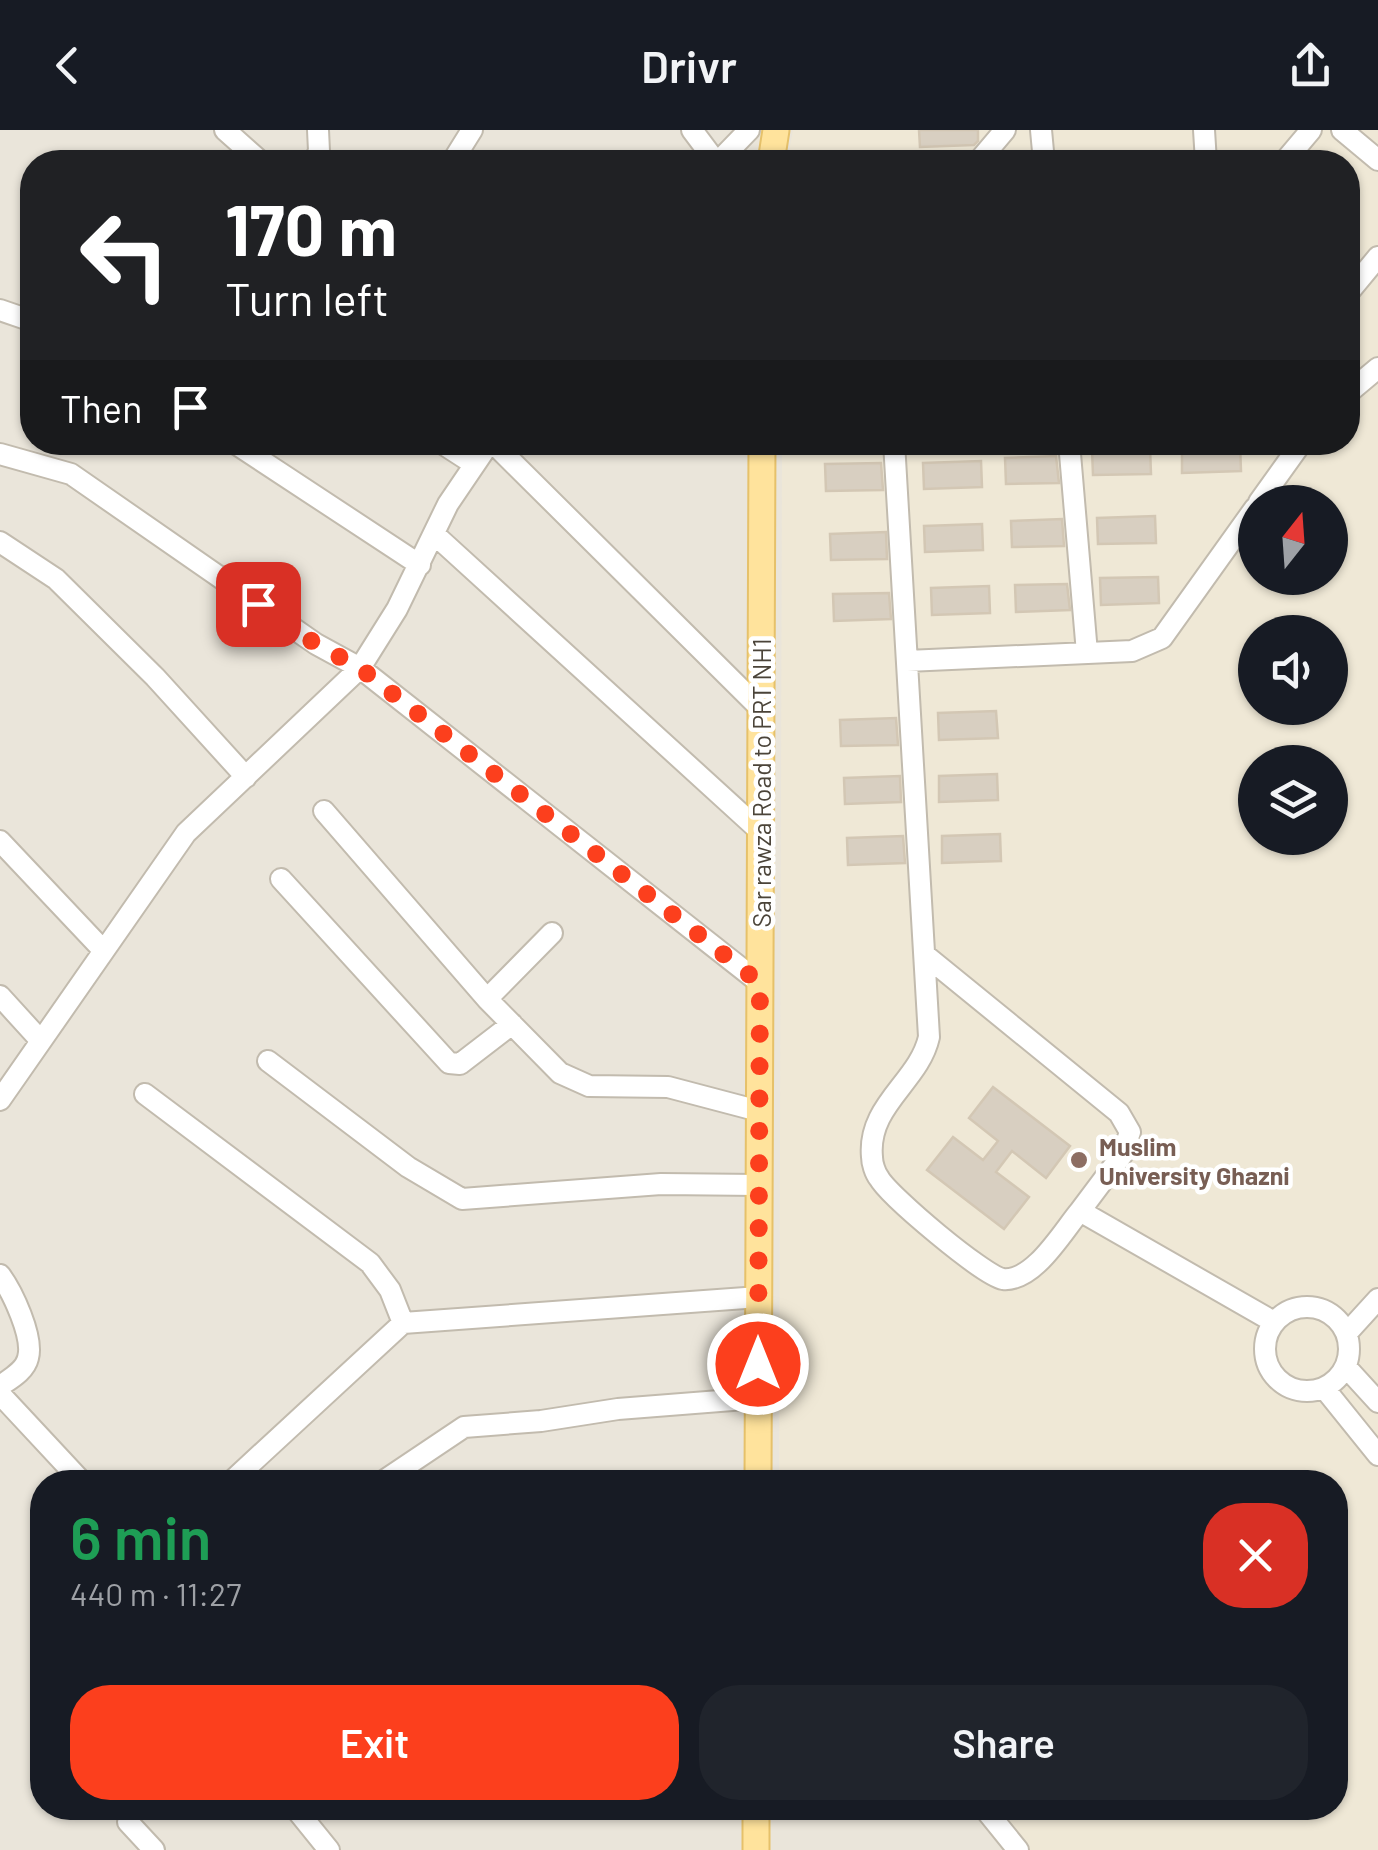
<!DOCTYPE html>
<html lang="en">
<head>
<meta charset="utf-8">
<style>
	body { margin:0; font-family:Barlow,sans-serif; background:#20242c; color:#f1f3f6; height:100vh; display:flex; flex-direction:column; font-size:38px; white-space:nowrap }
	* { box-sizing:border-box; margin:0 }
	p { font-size:32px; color:#9ea1a6 }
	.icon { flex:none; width:55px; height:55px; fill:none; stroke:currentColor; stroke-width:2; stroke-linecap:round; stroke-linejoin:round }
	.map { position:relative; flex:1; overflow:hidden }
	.details { position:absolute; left:30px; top:1340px; width:1318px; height:350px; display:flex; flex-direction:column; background:#171b24; border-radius:40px; box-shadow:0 2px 8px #0004 }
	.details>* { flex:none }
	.banner { position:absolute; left:20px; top:20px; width:1340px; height:305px; border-radius:40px; box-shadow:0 2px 8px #0004; background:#202124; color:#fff; overflow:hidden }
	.needle { width:65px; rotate:17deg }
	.tools { position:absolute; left:1238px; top:355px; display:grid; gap:20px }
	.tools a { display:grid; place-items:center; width:110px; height:110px; border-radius:50%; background:#171b24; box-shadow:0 2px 8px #0004; font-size:50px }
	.pin { position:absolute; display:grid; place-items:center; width:85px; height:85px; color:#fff; margin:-42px; border-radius:20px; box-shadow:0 5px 15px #0006 }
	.me { position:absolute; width:110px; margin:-55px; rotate:0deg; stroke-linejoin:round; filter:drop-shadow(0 0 8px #0008) }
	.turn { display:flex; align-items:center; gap:35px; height:210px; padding:0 40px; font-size:45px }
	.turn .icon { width:130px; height:130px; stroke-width:2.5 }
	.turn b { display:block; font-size:70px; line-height:85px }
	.then { display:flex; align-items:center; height:95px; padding:0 40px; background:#0003; gap:20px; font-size:38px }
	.round { display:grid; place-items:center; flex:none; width:105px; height:105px; border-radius:40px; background:#20242c }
	.overview { display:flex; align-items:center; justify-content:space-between; height:170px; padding:0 40px }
	h1 { font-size:60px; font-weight:600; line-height:75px; color:#1e9e55 }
	.button { display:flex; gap:20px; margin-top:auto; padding:20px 40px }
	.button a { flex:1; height:115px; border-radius:40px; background:#fc3f1d; color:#fff; font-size:40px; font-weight:600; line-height:115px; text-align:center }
	.button a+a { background:#20242c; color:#f1f3f6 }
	header { display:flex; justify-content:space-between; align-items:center; height:130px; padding:0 40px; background:#171b24; font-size:45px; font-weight:600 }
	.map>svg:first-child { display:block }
	.residential { fill:#eae5da; fill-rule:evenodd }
	.education { fill:#efe8d6; fill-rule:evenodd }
	.building { fill:#d8cfc1; stroke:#d3c7b4; stroke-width:2.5 }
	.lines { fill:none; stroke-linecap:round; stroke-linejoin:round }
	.minor-casing { stroke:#c2bbae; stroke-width:24 }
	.major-casing { stroke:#e6c16a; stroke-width:29 }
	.minor { stroke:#fff; stroke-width:20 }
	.major { stroke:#ffe39c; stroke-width:25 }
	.route { stroke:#fc3f1d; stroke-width:18; stroke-dasharray:0 32.4 }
	.education-dot { fill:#8d6e63; stroke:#fff; stroke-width:4 }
	.labels { text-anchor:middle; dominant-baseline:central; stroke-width:9; stroke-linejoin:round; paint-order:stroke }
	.street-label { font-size:25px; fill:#4b4439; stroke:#fff }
	.education-label { font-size:25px; font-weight:bold; fill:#785e54; stroke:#fff; text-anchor:start }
</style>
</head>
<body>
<header><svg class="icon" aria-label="back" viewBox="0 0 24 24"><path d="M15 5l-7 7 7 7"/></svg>Drivr<svg class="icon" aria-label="share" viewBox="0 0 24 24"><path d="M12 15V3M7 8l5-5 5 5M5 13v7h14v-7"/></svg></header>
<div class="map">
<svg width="1378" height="1720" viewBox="0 0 1378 1720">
	<rect width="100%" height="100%" fill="#f6f3ec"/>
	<path class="residential" d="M0 0H1378V1720H0ZM32 32H1348V312H32ZM1255 372H1330V448H1255ZM1255 502H1330V578H1255ZM1255 632H1330V708H1255ZM42 1352H1335V1678H42Z"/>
	<path class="education" d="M793 0H1378V1720H1026L991 1678H1335V1352H779L782 313 1348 312V32H787ZM1255 372H1330V448H1255ZM1255 502H1330V578H1255ZM1255 632H1330V708H1255Z"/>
	<path class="building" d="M919 0H978V11L974 15 920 17Z
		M1240 314 1241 341 1182 343V316Z
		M1150 317 1151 344 1093 345 1092 319Z
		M1056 326 1059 353 1006 354 1005 328Z
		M981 331 982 357 924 359 923 333Z
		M881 333 883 360 826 361 825 334Z
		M1155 386 1156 413 1098 414 1097 388Z
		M1062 389 1064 416 1012 417 1011 391Z
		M982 394 983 420 925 422 924 396Z
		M886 402 887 429 831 430 830 404Z
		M1158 447 1159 473 1101 475 1100 448Z
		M1067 454 1070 480 1016 482 1015 455Z
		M989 456 990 483 932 485 931 458Z
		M889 463 891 489 834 491 833 464Z
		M996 581 998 608 939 610 938 583Z
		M896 588 898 615 841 616 840 590Z
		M997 644 998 670 939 672V646Z
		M900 646 901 672 845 674 844 648Z
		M1000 704 1001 731 942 733V706Z
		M903 706 905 733 848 735 847 708Z
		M993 957 1070 1016 1046 1048 1012 1021 996 1042 1029 1067 1004 1099 927 1040 953 1007 983 1030 998 1011 969 988Z"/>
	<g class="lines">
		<defs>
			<path id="minor" d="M225 0 261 32
				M692 0 716 32
				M1041 0 1044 32
				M1204 0 1206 32
				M1342 0 1378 30
				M314 32 319 21 318 0
				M452 32 472 0
				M718 32 749 0
				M978 32 1005 0
				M1284 32 1311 0
				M1348 163 1378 127
				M0 180 32 191
				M1348 263 1378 238
				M233 312 420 435
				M440 312 474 334
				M492 312 761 579
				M894 312 929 907C919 952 867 975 872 1027 872 1033 875 1043 879 1048 889 1066 984 1146 1003 1149 1034 1152 1063 1101 1080 1081
				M1069 312 1087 523
				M0 324 71 344 316 514 360 538 760 853
				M1259 372 1302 312
				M434 404 761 702
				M0 412 56 449 155 547 246 647
				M907 531 1132 521 1162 508 1255 378
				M324 681 487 869 560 943 589 956 668 957 759 981
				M0 711 102 819
				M281 749 449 933 460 934 512 894
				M925 825 1119 983 1130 1002 1122 1025 1080 1081 1274 1192
				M0 866 41 911
				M487 869 552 803
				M268 931 408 1037 462 1069 661 1054 759 1055
				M145 964 370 1133 390 1160 403 1193 759 1167
				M0 970 186 703 360 538 397 479 448 374 490 312
				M0 1145C12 1161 34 1207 28 1228 25 1241 10 1249 0 1256
				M1265 1219a42 42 0 1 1 84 0a42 42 0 1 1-84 0Z
				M1347 1203 1378 1169
				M1346 1237 1378 1272
				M1324 1258 1378 1325
				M0 1264 82 1352
				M234 1349 403 1193
				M382 1352 464 1297 541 1291 618 1279 758 1268
				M295 1678 329 1720
				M984 1678 1018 1720
				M128 1692 154 1720"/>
			<path id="major" d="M771 32 776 0
				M758 1352 762 312
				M756 1720V1678"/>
		</defs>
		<use href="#minor" class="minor-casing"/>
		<use href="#major" class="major-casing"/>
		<use href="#minor" class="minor"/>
		<use href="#major" class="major"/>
	</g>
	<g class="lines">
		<path class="route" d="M258 474 316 514 360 538 760 853 758 1234"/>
	</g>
	<circle class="education-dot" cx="1079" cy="1030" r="10"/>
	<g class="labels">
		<g class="street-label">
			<text transform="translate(761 653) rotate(-90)">Sar rawza Road to PRT NH1</text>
		</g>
		<g class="education-label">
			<text x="1099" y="1016">Muslim<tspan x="1099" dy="29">University Ghazni</tspan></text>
		</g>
	</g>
</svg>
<div class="tools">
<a><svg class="needle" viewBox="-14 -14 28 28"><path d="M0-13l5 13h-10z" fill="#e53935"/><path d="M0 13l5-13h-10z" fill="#9ea1a6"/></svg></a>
<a><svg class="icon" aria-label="sound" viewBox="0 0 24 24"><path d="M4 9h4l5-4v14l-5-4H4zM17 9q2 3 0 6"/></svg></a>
<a><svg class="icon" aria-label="layers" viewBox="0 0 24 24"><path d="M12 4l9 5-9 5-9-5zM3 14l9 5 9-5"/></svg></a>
</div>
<div class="pin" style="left:258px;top:474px;background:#d93025"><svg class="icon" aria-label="arrive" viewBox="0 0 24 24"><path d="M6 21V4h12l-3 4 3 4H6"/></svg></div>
<svg class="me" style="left:758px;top:1234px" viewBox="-20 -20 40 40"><circle r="17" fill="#fc3f1d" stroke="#fff" stroke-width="3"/><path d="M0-11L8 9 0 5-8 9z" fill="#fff"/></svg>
<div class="banner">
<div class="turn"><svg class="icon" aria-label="left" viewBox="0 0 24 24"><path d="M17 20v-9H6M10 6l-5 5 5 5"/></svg><div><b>170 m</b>Turn left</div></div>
<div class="then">Then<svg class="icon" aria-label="arrive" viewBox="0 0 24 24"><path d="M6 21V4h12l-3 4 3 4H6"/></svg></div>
</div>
<section class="details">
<div class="overview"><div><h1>6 min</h1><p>440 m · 11:27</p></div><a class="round" style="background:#d93025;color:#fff"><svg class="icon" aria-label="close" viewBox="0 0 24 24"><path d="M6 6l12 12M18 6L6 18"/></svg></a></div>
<div class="button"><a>Exit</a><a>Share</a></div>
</section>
</div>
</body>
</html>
